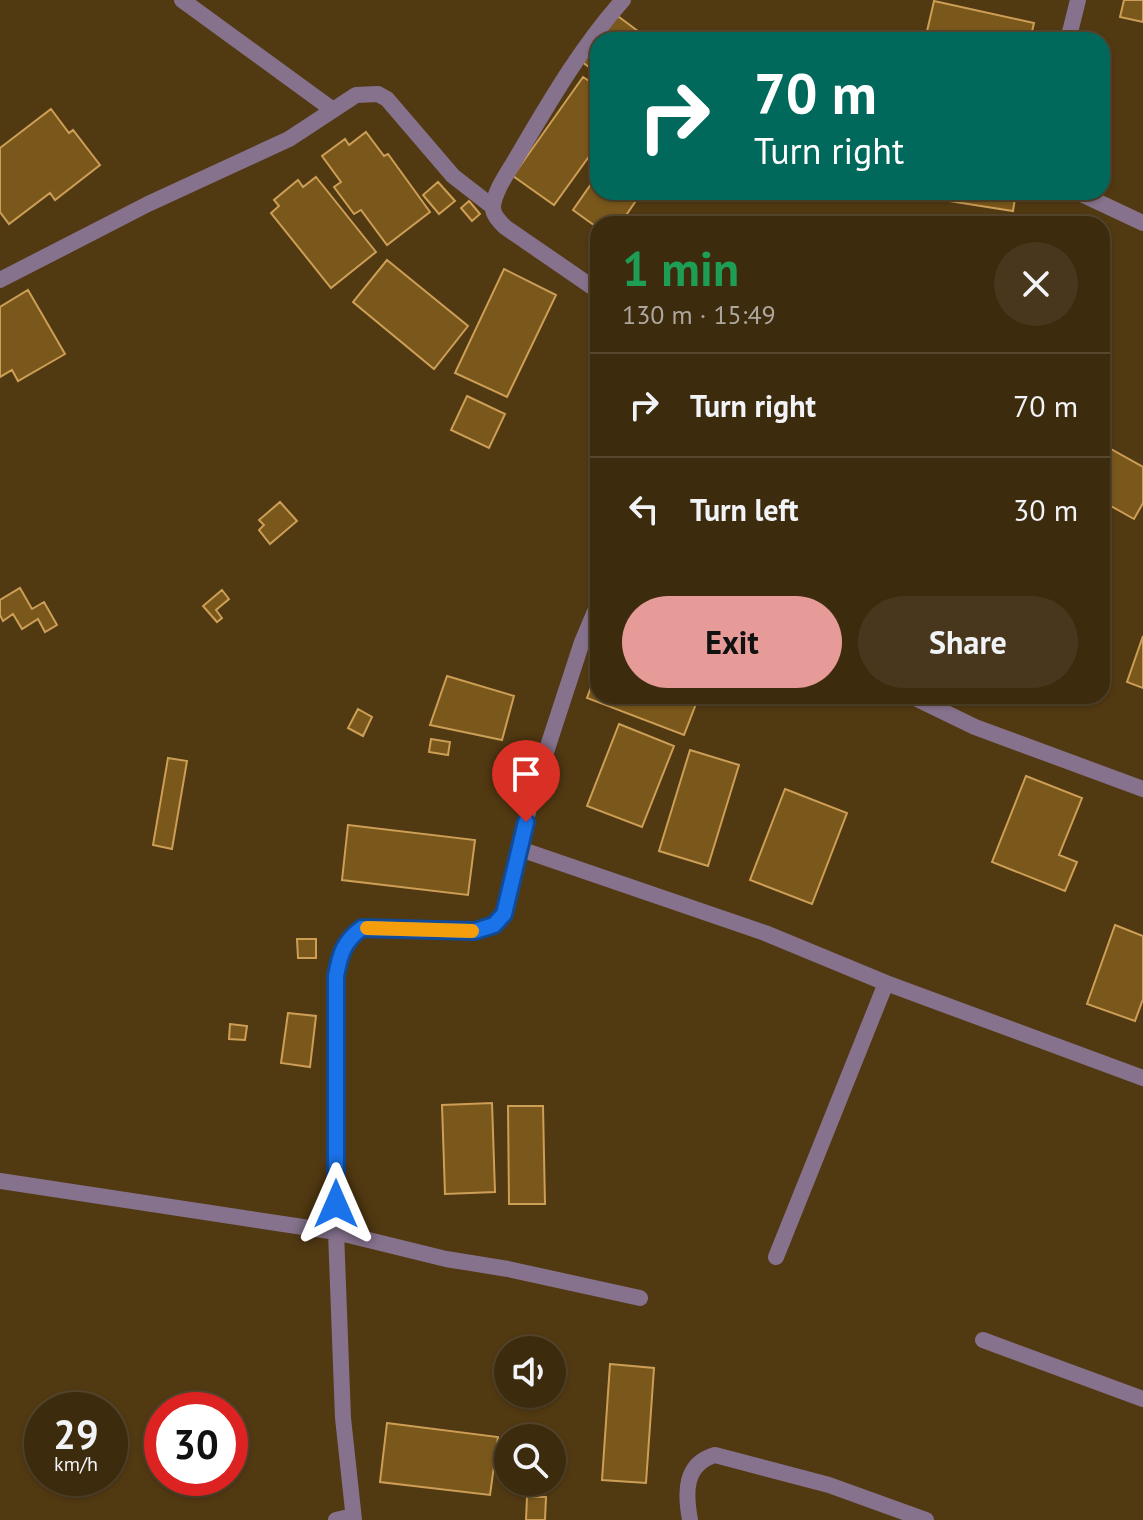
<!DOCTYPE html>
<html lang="en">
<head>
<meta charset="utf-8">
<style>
	body { margin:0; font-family:"PT Sans",sans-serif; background:#48371c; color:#f1f3f6; height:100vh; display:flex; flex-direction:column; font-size:30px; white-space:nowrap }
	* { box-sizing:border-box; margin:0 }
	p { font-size:26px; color:#ada79e }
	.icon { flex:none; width:44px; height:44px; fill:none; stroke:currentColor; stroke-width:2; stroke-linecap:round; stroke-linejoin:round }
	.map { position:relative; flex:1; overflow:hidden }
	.panel { position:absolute; left:590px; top:216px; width:520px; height:488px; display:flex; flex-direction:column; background:#3d2b0e; border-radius:24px; box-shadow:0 2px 6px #0004,0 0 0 2px #56472e }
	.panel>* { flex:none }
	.banner { position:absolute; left:590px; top:32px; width:520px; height:168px; border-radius:24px; box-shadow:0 2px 6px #0004,0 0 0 2px #56472e; background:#00695c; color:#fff; overflow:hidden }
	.controls { position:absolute; left:494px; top:1336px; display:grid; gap:16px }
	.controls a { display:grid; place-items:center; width:72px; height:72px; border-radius:50%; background:#3d2b0e; box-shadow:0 2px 6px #0004,0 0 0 2px #56472e; font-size:40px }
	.speed { position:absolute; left:24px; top:1392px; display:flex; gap:16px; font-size:40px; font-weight:700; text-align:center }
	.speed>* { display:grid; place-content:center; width:104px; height:104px; border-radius:50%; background:#3d2b0e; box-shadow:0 2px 6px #0004,0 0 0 2px #56472e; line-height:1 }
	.speed small { font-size:20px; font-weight:400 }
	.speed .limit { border:12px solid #d22; background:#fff; color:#111 }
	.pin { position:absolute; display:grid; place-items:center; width:68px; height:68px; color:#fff; margin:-82px -34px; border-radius:50% 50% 50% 0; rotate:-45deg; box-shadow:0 0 8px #0007 }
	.pin .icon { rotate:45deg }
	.me { position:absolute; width:88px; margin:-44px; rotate:0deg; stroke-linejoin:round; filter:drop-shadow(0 0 6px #0008) }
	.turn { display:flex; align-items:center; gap:28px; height:168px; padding:0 32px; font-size:36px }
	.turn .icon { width:104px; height:104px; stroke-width:2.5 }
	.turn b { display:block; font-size:56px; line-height:68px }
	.round { display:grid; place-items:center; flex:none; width:84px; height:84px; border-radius:42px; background:#48371c }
	.head { display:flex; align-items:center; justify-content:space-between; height:136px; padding:0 32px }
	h1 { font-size:48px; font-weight:600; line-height:60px; color:#1e9e55 }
	.action { display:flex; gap:16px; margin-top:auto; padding:16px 32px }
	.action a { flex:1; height:92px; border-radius:48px; background:#e69b98; color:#111; font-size:32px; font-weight:600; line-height:92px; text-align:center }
	.action a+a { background:#48371c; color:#f1f3f6 }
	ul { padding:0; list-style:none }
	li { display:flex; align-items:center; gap:24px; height:104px; padding:0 32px; border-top:2px solid #56472e }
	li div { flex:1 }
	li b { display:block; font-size:30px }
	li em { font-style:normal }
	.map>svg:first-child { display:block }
	.building { fill:#7a571b; stroke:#cd9e56; stroke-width:2 }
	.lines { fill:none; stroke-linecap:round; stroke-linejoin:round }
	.minor { stroke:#86728d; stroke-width:16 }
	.route-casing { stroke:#114b97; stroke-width:20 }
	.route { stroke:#1a73e8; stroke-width:14 }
	.slow { stroke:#f59e0b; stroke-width:14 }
</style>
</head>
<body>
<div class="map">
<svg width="1143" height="1520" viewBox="0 0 1143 1520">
	<rect width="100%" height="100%" fill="#513912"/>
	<path class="building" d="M1124 0H1143V22L1120 17Z
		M934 1 1034 23 1030 40H925Z
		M615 14 650 40H598V74L581 61Z
		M583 77 598 87V144L554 205 513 176Z
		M51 109 69 133 73 130 100 165 55 200 50 193 9 224 0 212V148Z
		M366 132 384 156 388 154 430 212 387 245 361 210 354 214 334 187 341 182 322 156 345 139 349 145Z
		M598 174V192H642L620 224H598V228L573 210Z
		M316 177 376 252 331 288 271 213 279 206 274 200 298 180 303 187Z
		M438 182 455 201 439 214 423 195Z
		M937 192H1016L1013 211 936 199Z
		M469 201 480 214 472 221 461 208Z
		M387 260 468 326 434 369 353 302Z
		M504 269 556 295 507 397 455 373Z
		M28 290 65 354 18 381 12 370 0 377V307Z
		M467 396 505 414 489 448 451 430Z
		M1102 444 1143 467V503L1134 519 1102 501Z
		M280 502 297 521 270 544 259 530 264 525 259 520Z
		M20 588 32 609 44 602 57 625 45 632 38 619 22 629 13 614 3 621 0 615V600Z
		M222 590 229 599 216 610 222 618 217 622 203 606Z
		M1143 636V688L1127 682Z
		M598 668V696H699L684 735 587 698Z
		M447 676 514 696 502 740 430 725Z
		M358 709 372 717 363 736 348 728Z
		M619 724 674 746 642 827 587 806Z
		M431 739 450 742 448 755 429 752Z
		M690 750 739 765 708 866 659 851Z
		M168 758 187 761 172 849 153 845Z
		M1026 776 1082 798 1059 855 1077 862 1065 891 992 862Z
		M785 789 847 813 812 904 750 880Z
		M348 825 475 840 468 895 342 880Z
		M1115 925 1143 936V999L1135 1021 1087 1004Z
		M297 939H316V958H298Z
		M288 1013 316 1016 310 1067 281 1063Z
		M230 1024 247 1026 245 1040 229 1039Z
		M492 1103 495 1192 445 1194 442 1105Z
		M508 1106H543L545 1204H509Z
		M610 1364 654 1368 646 1483 602 1480Z
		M387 1423 498 1437 490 1495 380 1482Z
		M527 1497H546L545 1520H526Z"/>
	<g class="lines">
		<path class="minor" d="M182 0 333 110
			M1068 40 1078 0
			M1077 192 1143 223
			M0 280 148 204 289 139 356 95 378 94 387 99 453 176 493 207
			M598 291 505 227C499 221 492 214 493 206 495 189 510 170 518 155 550 101 581 47 623 0
			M911 696 975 727 1143 789
			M520 849 765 933 886 983 1143 1078
			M0 1181 336 1232 446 1259 508 1269 640 1298
			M776 1257 886 983
			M983 1340 1143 1399
			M336 1520 353 1516
			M354 1520 343 1418 336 1232V976C340 954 344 941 362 928L475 931 494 925 504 914 532 795 582 642 598 604
			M690 1520C685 1493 684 1464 715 1455L829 1485 926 1520"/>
	</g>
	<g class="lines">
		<defs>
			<path id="route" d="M336 1204V976C340 954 344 941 362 928L475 931 494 925 504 914 526 822"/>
		</defs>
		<use href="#route" class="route-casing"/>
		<use href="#route" class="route"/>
		<path class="slow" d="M367 928 472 931"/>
	</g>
</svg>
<div class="controls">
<a><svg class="icon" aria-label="sound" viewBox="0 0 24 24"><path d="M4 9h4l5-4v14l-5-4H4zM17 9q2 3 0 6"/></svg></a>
<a><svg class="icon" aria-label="search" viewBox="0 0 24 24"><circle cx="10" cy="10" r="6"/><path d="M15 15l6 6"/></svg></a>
</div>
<div class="speed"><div>29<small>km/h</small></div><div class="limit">30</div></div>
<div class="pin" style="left:526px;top:822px;background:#d93025"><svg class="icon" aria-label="arrive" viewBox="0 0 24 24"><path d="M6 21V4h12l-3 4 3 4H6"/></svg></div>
<svg class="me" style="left:336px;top:1204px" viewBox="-20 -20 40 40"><path d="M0-17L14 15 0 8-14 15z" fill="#1a73e8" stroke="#fff" stroke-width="4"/></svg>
<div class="banner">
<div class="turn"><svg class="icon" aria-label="right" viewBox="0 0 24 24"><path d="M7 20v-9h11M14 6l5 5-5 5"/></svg><div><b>70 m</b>Turn right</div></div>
</div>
<section class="panel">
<div class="head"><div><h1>1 min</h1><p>130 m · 15:49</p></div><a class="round"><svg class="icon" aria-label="close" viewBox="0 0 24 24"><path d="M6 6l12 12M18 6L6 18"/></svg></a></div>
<ul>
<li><svg class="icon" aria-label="right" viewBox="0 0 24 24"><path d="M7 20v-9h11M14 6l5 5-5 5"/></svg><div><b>Turn right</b></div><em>70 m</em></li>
<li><svg class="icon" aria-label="left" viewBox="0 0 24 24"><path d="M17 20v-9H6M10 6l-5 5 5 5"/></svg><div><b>Turn left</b></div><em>30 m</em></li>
</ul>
<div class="action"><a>Exit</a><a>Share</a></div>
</section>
</div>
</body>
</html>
